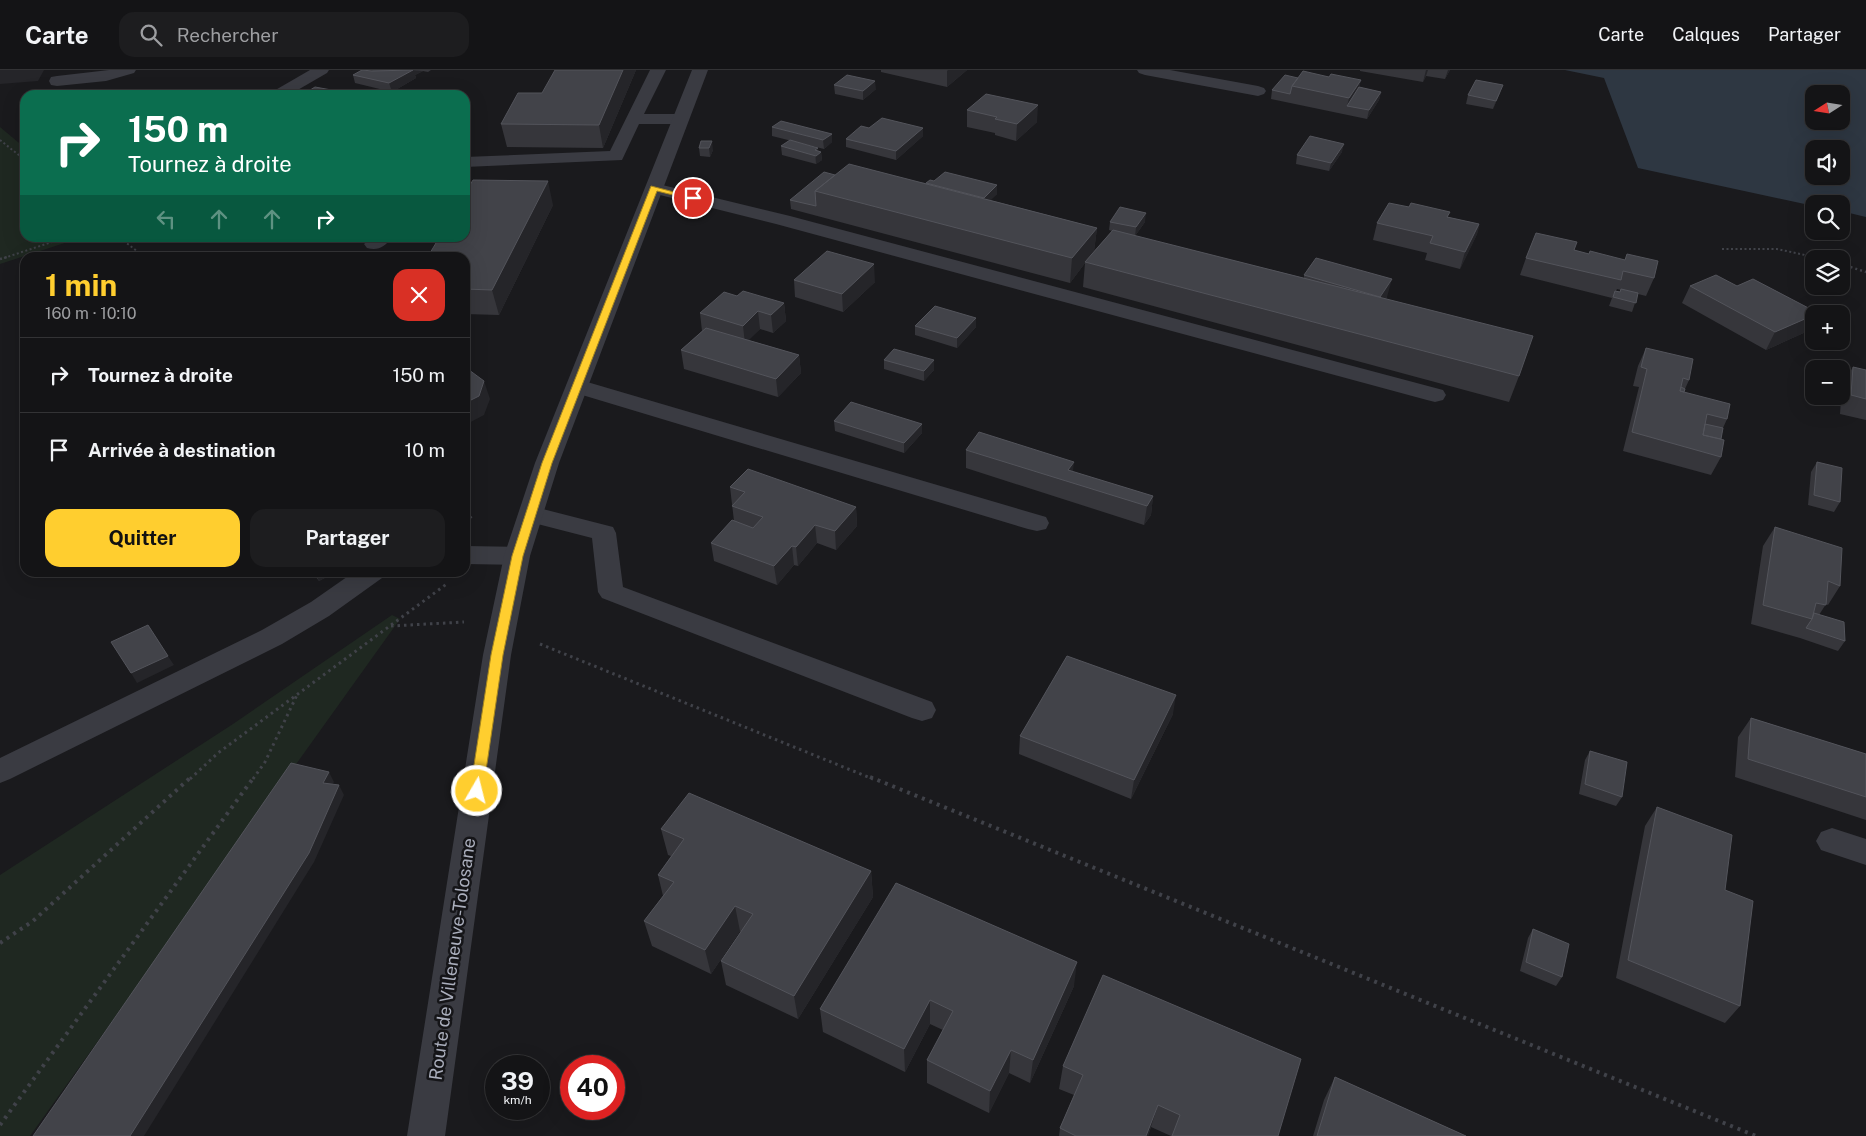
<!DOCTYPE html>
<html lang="fr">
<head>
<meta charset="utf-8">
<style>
	body { margin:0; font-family:"Public Sans",sans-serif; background:#1d1d1f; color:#f1f3f6; height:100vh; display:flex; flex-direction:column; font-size:19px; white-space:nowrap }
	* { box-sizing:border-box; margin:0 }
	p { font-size:16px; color:#9d9ea1 }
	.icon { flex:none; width:28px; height:28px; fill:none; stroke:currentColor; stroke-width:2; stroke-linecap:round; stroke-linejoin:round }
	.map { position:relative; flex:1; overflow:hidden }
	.details { position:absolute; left:20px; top:182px; width:450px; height:325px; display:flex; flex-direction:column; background:#141416; border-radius:15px; box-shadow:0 5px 20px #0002,0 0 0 1px #333335 }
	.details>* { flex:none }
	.hud { position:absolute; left:20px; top:20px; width:450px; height:152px; border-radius:15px; box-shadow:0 5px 20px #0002,0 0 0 1px #333335; background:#0b6e4f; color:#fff; overflow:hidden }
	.needle { width:32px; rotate:258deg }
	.fabs { position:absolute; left:1805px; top:15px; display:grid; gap:10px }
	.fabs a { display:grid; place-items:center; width:45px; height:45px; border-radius:10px; background:#141416; box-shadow:0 5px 20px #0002,0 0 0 1px #333335; font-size:25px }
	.speed { position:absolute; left:485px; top:985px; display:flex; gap:10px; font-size:25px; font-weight:700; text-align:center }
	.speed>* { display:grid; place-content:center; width:65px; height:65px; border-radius:50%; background:#141416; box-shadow:0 5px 20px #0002,0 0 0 1px #333335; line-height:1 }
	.speed small { font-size:12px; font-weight:400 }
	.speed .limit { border:8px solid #d22; background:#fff; color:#111 }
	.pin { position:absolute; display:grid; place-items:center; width:42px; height:42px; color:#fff; margin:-21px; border:2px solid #fff; border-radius:50%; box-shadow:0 1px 5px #0007 }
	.me { position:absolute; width:55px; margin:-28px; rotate:8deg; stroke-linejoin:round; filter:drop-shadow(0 0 4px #0008) }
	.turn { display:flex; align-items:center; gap:18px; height:105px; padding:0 25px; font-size:22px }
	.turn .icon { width:65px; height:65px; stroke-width:2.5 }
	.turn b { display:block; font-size:35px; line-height:42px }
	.lanes { display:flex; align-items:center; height:48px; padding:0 25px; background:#0003; justify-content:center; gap:25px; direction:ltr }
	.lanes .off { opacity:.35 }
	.round { display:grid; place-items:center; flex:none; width:52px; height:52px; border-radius:15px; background:#1d1d1f }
	.overview { display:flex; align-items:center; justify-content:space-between; height:85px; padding:0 25px }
	h1 { font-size:30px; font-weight:700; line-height:38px; color:#ffce2f }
	.button { display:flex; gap:10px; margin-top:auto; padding:10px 25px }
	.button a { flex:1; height:58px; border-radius:15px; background:#ffce2f; color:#111; font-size:20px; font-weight:700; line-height:58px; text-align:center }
	.button a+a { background:#1d1d1f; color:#f1f3f6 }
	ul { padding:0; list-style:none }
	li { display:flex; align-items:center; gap:15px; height:75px; padding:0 25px; border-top:1px solid #333335 }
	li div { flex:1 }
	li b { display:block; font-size:19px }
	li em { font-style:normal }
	header { display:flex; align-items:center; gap:30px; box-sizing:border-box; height:70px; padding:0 25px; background:#141416; border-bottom:1px solid #333335 }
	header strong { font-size:24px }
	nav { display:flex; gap:28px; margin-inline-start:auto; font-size:18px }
	.search { width:350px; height:45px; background:#1d1d1f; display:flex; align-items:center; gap:12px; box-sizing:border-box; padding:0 18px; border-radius:15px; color:#9d9ea1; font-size:19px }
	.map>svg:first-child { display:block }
	.green { fill:#1f2821 }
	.water { fill:#2e3742; fill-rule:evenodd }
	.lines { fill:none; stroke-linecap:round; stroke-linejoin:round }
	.path-far3 { stroke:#404249; stroke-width:2; stroke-dasharray:2 2.5; stroke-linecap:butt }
	.path-far2 { stroke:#404249; stroke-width:2.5; stroke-dasharray:2 3; stroke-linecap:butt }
	.path-far1 { stroke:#404249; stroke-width:3; stroke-dasharray:2.5 4; stroke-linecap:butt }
	.path { stroke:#404249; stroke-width:4; stroke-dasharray:3 5; stroke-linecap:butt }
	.service { fill:#3a3b42; fill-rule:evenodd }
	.minor { fill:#3a3b42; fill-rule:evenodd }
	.tertiary { fill:#3a3b42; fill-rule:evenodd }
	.wall { fill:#36363b; fill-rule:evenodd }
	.shaded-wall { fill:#252529 }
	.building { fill:#424349; stroke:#53545b }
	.route { fill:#ffce2f; stroke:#a6861f }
	.labels { text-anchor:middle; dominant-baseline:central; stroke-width:5; stroke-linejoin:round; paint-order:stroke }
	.street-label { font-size:18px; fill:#abafbd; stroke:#151518 }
</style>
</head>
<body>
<header>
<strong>Carte</strong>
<div class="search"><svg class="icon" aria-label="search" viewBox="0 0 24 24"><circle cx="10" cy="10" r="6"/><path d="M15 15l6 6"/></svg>Rechercher</div>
<nav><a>Carte</a><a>Calques</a><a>Partager</a></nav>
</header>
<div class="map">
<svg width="1866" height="1066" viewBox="0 0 1866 1066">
	<rect width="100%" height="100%" fill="#1a1a1d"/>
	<path class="green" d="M0 57 25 78V168H80L0 194Z
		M392 545 400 549 30 1066H0V805L233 654Z"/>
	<path class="water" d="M1565 0H1866V147L1841 141V134H1814V136L1638 98 1604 8ZM1814 24H1841V51H1814ZM1814 79H1841V106H1814Z"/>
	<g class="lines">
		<path class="path-far3" d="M0 70 25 90
			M120 168 146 188
			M1722 179H1777L1819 188
			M4 188 64 168"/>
		<path class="path-far2" d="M144 187 146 188
			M1813 187 1824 189
			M0 189 7 187
			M1841 194 1866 202"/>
		<path class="path-far1" d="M465 442 474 451
			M391 556 464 552
			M540 574 873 709
			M190 709 218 683 448 513
			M253 709 265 692 297 625"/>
		<path class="path" d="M870 707 1756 1066
			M0 873 33 851 191 707
			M0 1055 254 707"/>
		<path class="service" d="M310 0H329L327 3 289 25H270L272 22Z
			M650 0H666L644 44H681L687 45 689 49 687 53 681 54H639L622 90 465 97V87L610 81Z
			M1137 0H1170L1258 16 1264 18 1266 21 1264 24 1258 26 1145 5 1139 3Z
			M654 113 790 146 1443 320 1446 325 1443 330 1435 332 1427 330 776 154 648 122 645 118 648 114Z
			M371 168H391C385 177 378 181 367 178L364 174Z
			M577 309 1046 447 1049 453 1046 459 1037 461 1028 459 569 321 566 316 569 311Z
			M531 436 613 457 616 463 623 517 932 632 936 640 932 648 922 651 912 648 602 528 598 522 592 468 522 450 519 444 522 438Z
			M465 476 517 477 526 480 530 486 526 492 517 495 465 494Z
			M354 502H386L382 508 329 546 282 574 10 709 0 713V688L262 560 311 532Z
			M1832 758 1866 769V795L1821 780 1816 771 1821 762Z"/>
		<path class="minor" d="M109 0H136L134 3 106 11 57 16 51 15 49 11 51 7 57 6Z"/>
		<path class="tertiary" d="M692 0H708L559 393 530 486 511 585 445 1066H407L483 585 504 486 535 393Z"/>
	</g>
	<path class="wall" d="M373 0H431L428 2 423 1 415 5 416 8 392 22 355 13 353 5Z
		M636 0 603 78 507 77 501 54 542 23Z
		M881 0H967L947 17 881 2Z
		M1360 0H1450L1445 9 1426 6 1423 12 1360 1Z
		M1329 7 1361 10 1359 17 1381 22 1379 30 1367 49 1271 29 1272 20 1298 8Z
		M834 15 876 19 863 30 835 24Z
		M1500 23 1493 39 1466 34 1468 25Z
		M967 40 1037 52 1016 71 995 65V63L967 57Z
		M772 57 832 72 824 79 772 66Z
		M869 58 923 66 896 90 846 77V69Z
		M701 71 713 80 710 87 700 86 699 78Z
		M781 76 818 78V81L821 82 822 90 816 94 782 85Z
		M1342 82 1329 101 1296 94 1297 85Z
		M835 105 926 113 934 111 997 115V124L990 130 1097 158 1094 181 1112 161 1109 160 1110 152H1145L1135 166 1304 208V205L1387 227 1386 229 1519 306 1509 332 1083 217 1085 193 1070 213 791 139 790 130Z
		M553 135 499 245 465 244V188Z
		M1448 147 1479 154 1477 164 1460 199 1425 190 1427 183 1373 170 1377 153Z
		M1574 180 1654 208 1646 226 1638 224 1632 242 1609 236 1612 228 1520 205 1526 188ZM1617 219 1621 220 1620 222 1616 221Z
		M794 210 875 212 843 242 795 227Z
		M1690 216H1737L1818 243 1814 244 1808 261 1766 280 1682 233Z
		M784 233 786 251 773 263 760 259 748 270 799 285 801 303 778 327 684 299 681 280 702 261 700 243Z
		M976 248V257L957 278 915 265V256Z
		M1646 278 1689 310 1685 319 1684 322 1727 349 1723 358 1721 369V387L1711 405 1623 381 1639 317 1633 316 1638 296Z
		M884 290 934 300 924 311 884 299Z
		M1853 297 1866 300V350L1840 344 1842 315Z
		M834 351 922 363 904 383 835 361Z
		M966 380 1153 426 1151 445 1144 455 966 398Z
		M1817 392 1840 432 1834 442 1808 435 1811 402Z
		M730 417 856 437 857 456 836 480 817 473 798 496 794 495 777 515 714 491 711 473 734 451Z
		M1775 457 1840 516 1828 535 1826 534 1819 545 1845 571 1838 581 1800 568 1751 554 1763 476Z
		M312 502H336L319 511Z
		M1173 644 1131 729 1019 684 1020 666Z
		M1751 648 1866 684V750L1735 707 1738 667Z
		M1590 681 1622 727 1616 736 1579 724 1585 690Z
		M1657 737 1725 820 1740 936 1725 953 1616 908 1645 756Z
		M661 759 871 801 873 827 798 949 726 915 721 891 741 862 740 861 711 904 652 876 644 851 663 826 658 805 671 786 668 785Z
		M1533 859 1562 907 1556 916 1520 901 1528 868Z
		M1074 916 1030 1013 1009 1003 989 1043 927 1013V990L943 960 930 954 905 1002 823 962 820 939Z
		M1063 996 1278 1066H1171L1151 1057 1148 1066H1059L1060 1058 1074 1025 1059 1019Z
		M1335 1007 1466 1066H1313L1324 1030Z"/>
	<path class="shaded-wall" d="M0 0H44L38 11 0 14Z
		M409 0 423 1 415 5 416 8 392 22 389 13Z
		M623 0H636L603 78 599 55Z
		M948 0H967L947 17V1Z
		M1426 0H1428L1426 6 1423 12Z
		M1448 0H1450L1445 9Z
		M1361 10 1357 26 1347 36 1349 28Z
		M875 11 876 19 863 30V21Z
		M1503 15 1500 23 1493 39 1496 31Z
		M1381 22 1379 30 1367 49 1369 40Z
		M1038 35 1037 52 1016 71 1017 54Z
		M923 58V66L896 90V81Z
		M832 64V72L824 79 823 70Z
		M712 71 713 80 710 87 709 78Z
		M1344 74 1342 82 1329 101 1331 93Z
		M818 78 819 84 821 82 822 90 816 94 815 80Z
		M548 111 553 135 499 245 492 220Z
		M997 115V124L981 140V131Z
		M1146 143 1145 152 1135 166 1136 157Z
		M1479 154 1474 171 1460 199 1465 182Z
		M1480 155 1477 164 1474 171 1476 162Z
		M1097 158 1094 182 1085 192V193L1070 213 1072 188Z
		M874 194 875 212 843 242 842 224Z
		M1392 209 1387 227 1376 245 1380 227Z
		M784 233 786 251 773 263 771 245Z
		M758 241 760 259 745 274 743 256Z
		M1814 245V251L1808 261 1766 280 1775 262Z
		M976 248V257L957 278V268Z
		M799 285 801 303 778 327 776 309Z
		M934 290V300L924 311V301Z
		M484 311 490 329 484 345 465 355V333Z
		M922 354V363L904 383V373Z
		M1074 392 1072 410 1068 400Z
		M1153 426 1151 445 1144 455 1147 436Z
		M856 437 857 456 836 480 835 461Z
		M815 455 817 473 798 496 796 477Z
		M792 476 794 495 777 515 774 496Z
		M315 502H336L319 511Z
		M168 586 174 595 137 613 131 603Z
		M1176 625 1173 644 1131 729 1134 710Z
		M329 702 334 712 328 722 323 713Z
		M339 715 344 725 314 792 144 1066H130Z
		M871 801 873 827 798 949 794 926Z
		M735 836 740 861 711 904 705 880Z
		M1077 892 1074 916 1030 1013 1033 990Z
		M930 930V954L905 1002 904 979Z
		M1011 980 1009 1003 989 1043 990 1021Z
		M1158 1035 1148 1066H1146Z"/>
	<path class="building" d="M362 0 372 1 413 0 389 13 353 5Z
		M555 0H623L599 55 501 54 518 23H542Z
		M1303 1 1329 7 1331 4 1361 10 1349 28 1292 16Z
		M847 5 875 11 863 21 834 15Z
		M1285 5 1298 8 1292 16 1290 24 1272 20Z
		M1476 10 1503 15 1496 31 1468 25Z
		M315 17 359 25H302Z
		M1359 17 1381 22 1369 40 1347 36Z
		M986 24 1038 35 1017 54 995 49 997 47 967 40Z
		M882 48 923 58 896 81 846 69 861 56 869 58Z
		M781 51 832 64 823 70 772 57Z
		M1310 66 1344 74 1331 93 1297 85Z
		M790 70 818 78 815 80 821 82 816 86 781 76Z
		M701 71H712L709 78H699Z
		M849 94 1097 158 1072 188 815 121Z
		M824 102 835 105 815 121 816 136 790 130Z
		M945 102 997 115 984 128 926 113 930 110 934 111Z
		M473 110 548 111 492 220 465 219V188H427L439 168H465V123Z
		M1389 133 1409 137 1411 133 1450 142 1447 147 1479 154 1465 182 1430 173 1433 166 1377 153Z
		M1120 137 1146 143 1136 157 1110 152Z
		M1113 160 1533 266 1519 306 1085 192Z
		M1536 163 1577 172 1574 180 1589 184 1590 181 1625 190 1627 184 1658 191 1654 208 1623 201 1621 210 1526 188Z
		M827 181 874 194 842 224 794 210Z
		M1316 188 1392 209 1380 227 1304 205Z
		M1716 205 1737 216 1753 209 1818 243 1814 244V245L1775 262 1690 216Z
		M1621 219 1638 223 1636 233 1613 227 1615 221 1620 222Z
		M743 221 784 233 771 245 758 241 743 256 700 243 724 222 737 226Z
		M935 236 976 248 957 268 915 256Z
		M706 258 799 285 776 309 681 280Z
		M1646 278 1693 289 1689 310 1683 308 1680 321 1730 334 1727 349 1707 344 1703 365 1724 370 1721 387 1632 362 1647 299 1641 297Z
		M894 279 934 290 924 301 884 290Z
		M465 297 484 311 479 326 465 333Z
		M1853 297 1866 300V329L1851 325Z
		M1681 317 1685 319 1684 322 1680 321Z
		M851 332 922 354 904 373 834 351Z
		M1705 354 1723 358 1721 369 1703 365Z
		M979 362 1074 392 1068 400 1153 426 1147 436 966 380Z
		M1817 392 1842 398 1840 432 1814 425Z
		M748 399 856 437 835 461 815 455 796 477 792 476 774 496 711 473 732 450 753 458 763 447 732 436 745 422 730 417Z
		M1775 457 1842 478 1840 516 1828 511 1826 535 1816 533 1812 549 1763 535Z
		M1814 543 1844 552 1845 571 1806 558 1812 549Z
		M148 555 168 586 131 603 111 572Z
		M1067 586 1176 625 1134 710 1020 666Z
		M1751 648 1866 684V727L1748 689Z
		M1590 681 1627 692 1622 727 1585 714Z
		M291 693 329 702 323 713 339 715 309 783 130 1066H33Z
		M689 723 871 801 794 926 721 891 753 844 735 836 705 880 644 851 674 812 658 805 684 769 661 759Z
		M1657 737 1732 765 1725 820 1753 831 1740 936 1628 890Z
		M896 813 1077 892 1033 990 1011 980 990 1021 927 990 953 941 930 930 904 979 820 939Z
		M1533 859 1569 874 1562 907 1526 892Z
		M1103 905 1301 989 1278 1066H1172L1180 1045 1158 1035 1146 1066H1076L1060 1058 1083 1005 1063 996Z
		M1335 1007 1466 1066H1317Z"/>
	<path class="route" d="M651 116 697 128 693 130 657 121 552 393 523 486 503 585 483 721 481 725 477 726 472 725 470 721 491 585 512 486 542 393Z"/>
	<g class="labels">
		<g class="street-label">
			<text transform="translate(452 889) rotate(-82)">Route de Villeneuve-Tolosane</text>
		</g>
	</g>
</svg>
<div class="fabs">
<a><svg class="needle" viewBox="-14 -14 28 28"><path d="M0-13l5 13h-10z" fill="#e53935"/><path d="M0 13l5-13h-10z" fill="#9d9ea1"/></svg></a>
<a><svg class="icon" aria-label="sound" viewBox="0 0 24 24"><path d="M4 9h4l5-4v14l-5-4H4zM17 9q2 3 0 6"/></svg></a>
<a><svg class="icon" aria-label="search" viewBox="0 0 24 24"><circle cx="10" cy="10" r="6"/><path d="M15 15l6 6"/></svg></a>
<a><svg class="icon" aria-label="layers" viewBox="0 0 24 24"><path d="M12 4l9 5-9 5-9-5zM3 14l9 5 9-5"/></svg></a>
<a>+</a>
<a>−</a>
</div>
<div class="speed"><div>39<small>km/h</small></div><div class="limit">40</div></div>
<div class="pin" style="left:693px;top:128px;background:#d93025"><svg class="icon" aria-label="arrive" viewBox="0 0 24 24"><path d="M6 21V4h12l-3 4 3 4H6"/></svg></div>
<svg class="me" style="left:477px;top:721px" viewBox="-20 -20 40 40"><circle r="17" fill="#ffce2f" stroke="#fff" stroke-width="3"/><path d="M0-11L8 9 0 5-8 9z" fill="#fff"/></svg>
<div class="hud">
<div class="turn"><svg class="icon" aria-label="right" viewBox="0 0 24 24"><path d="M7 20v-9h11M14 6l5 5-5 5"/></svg><div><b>150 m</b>Tournez à droite</div></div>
<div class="lanes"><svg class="icon off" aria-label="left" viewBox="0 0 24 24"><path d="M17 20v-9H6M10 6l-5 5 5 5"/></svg><svg class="icon off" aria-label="ahead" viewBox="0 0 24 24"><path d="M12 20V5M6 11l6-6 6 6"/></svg><svg class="icon off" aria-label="ahead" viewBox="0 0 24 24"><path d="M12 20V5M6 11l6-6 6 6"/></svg><svg class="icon" aria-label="right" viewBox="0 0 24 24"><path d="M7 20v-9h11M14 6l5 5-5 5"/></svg></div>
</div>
<section class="details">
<div class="overview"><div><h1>1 min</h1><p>160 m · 10:10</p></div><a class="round" style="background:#d93025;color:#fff"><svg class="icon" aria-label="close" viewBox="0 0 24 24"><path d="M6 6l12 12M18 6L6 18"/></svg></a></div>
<ul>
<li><svg class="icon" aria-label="right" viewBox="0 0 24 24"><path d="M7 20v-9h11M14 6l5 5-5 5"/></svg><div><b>Tournez à droite</b></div><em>150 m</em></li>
<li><svg class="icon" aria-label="arrive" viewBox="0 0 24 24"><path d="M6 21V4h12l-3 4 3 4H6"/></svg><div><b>Arrivée à destination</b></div><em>10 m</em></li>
</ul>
<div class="button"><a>Quitter</a><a>Partager</a></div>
</section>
</div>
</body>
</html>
